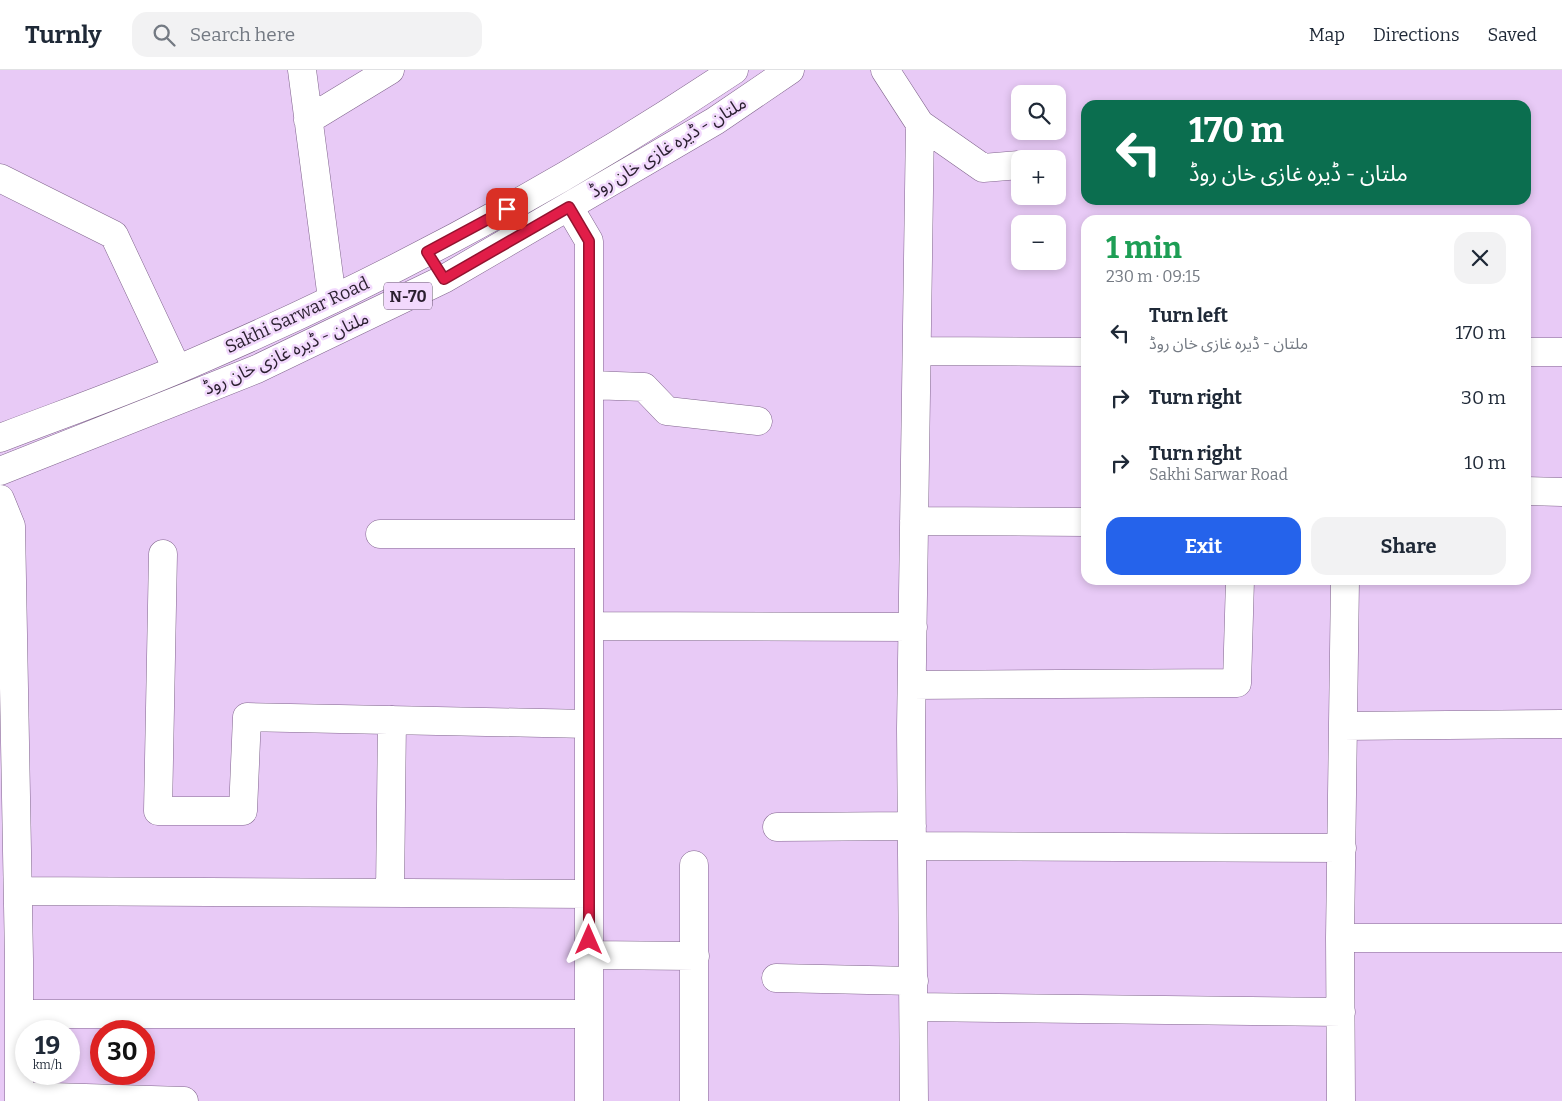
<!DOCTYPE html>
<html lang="en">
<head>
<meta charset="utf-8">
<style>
	body { margin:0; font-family:Bitter,"Noto Sans Arabic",serif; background:#f2f2f3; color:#1f2937; height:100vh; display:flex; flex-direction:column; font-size:19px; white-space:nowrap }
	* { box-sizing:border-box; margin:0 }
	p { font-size:16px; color:#747a83 }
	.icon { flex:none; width:28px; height:28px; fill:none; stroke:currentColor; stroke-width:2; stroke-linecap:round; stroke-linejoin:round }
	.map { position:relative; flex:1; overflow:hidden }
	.sheet { position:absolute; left:1081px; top:145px; width:450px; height:370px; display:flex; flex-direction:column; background:#fff; border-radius:15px; box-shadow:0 2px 8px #0003 }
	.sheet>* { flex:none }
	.guide { position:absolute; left:1081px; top:30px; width:450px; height:105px; border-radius:15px; box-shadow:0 2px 8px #0003; background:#0b6e4f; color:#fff; overflow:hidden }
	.fabs { position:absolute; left:1011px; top:15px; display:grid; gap:10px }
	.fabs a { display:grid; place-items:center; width:55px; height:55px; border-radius:10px; background:#fff; box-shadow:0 2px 8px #0003; font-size:25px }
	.speed { position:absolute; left:15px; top:950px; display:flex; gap:10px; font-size:25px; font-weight:700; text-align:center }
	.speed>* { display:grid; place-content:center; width:65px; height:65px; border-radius:50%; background:#fff; box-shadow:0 2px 8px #0003; line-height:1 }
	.speed small { font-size:12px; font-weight:400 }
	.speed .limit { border:8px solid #d22; background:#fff; color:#111 }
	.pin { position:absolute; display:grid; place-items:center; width:42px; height:42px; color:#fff; margin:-21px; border-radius:10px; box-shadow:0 2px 8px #0006 }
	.me { position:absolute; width:55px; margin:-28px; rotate:0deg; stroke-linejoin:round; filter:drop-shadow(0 0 4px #0008) }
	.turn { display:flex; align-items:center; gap:18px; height:105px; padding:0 25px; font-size:22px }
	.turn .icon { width:65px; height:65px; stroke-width:2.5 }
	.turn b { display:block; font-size:35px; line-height:42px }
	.round { display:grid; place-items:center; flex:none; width:52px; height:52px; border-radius:15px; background:#f2f2f3 }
	.head { display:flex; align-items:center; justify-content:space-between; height:85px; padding:0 25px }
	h1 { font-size:30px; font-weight:700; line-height:38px; color:#1e9e55 }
	.button { display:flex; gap:10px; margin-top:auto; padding:10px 25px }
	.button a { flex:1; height:58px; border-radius:15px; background:#2563eb; color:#fff; font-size:20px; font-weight:700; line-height:58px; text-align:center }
	.button a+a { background:#f2f2f3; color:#1f2937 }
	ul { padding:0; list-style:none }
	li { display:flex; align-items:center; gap:15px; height:65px; padding:0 25px }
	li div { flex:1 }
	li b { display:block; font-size:19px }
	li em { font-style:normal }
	header { display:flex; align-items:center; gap:30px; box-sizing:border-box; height:70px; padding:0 25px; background:#fff; border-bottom:1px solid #e0e1e3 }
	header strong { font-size:24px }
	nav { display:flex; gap:28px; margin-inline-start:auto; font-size:18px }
	.search { width:350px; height:45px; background:#f2f2f3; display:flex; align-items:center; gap:12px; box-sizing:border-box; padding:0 18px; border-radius:15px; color:#747a83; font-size:19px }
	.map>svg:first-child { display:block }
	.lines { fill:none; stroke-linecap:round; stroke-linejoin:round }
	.minor-casing { stroke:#80658d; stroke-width:29 }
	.highway-casing { stroke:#80658d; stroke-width:29 }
	.minor { stroke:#fff; stroke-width:28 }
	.highway { stroke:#fff; stroke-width:28 }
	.route-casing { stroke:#92132f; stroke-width:12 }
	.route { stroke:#e11d48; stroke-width:9 }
	.labels { text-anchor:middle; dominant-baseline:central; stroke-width:5; stroke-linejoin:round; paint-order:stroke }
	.shield { fill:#f2d9fd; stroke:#66576d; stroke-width:1 }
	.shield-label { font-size:16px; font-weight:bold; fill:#2a1f2f }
	.street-label { font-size:18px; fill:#2a1f2f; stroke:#f2d9fd }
</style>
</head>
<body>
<header>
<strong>Turnly</strong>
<div class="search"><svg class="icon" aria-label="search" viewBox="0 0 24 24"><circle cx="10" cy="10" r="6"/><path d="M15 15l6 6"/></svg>Search here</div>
<nav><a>Map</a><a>Directions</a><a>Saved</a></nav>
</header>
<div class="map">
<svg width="1562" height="1031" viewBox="0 0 1562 1031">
	<rect width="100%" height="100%" fill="#e8caf6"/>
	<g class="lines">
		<defs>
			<path id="minor" d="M302 0 332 229
				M885 0 920 54 983 98 1020 95
				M308 50 390 0
				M0 108 114 165 177 299
				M569 137 589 171V1031
				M917 281 1086 282
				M1526 282H1562
				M589 315 644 317 667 341 758 351
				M1526 421 1562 422
				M0 429 11 456 19 889V1031
				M914 451 1086 452
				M380 464H589
				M163 484 158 741H243L247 647 589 654
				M589 556 913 557
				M912 615 1237 613 1240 510
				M1343 656 1562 654
				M777 757 912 756
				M912 776 1342 778
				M694 795V1031
				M18 821 589 824
				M390 823 392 650
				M1340 868H1562
				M589 885 695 886
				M776 908 914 911
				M914 937 1341 942
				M19 944H589
				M19 1026 184 1031
				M914 1031 911 659 920 54
				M1341 1031 1340 868 1345 510"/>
			<path id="highway" d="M0 368C68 342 137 318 204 288 389 208 567 112 734 0
				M0 401 257 299 444 209 715 51 790 0"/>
		</defs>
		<use href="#minor" class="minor-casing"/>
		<use href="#highway" class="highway-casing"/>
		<use href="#minor" class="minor"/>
		<use href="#highway" class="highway"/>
	</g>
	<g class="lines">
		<defs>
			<path id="route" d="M507 139 427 182 444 209 569 137 589 171V870"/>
		</defs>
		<use href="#route" class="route-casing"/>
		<use href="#route" class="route"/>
	</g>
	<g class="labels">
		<rect class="shield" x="384" y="212.5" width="48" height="27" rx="4"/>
		<g class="shield-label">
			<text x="408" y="226">N-70</text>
		</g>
		<g class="street-label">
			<text transform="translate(668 77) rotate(-31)">ملتان - ڈیرہ غازی خان روڈ</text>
			<text transform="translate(297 245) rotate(-25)">Sakhi Sarwar Road</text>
			<text transform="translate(286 283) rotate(-24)">ملتان - ڈیرہ غازی خان روڈ</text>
		</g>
	</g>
</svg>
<div class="fabs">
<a><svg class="icon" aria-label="search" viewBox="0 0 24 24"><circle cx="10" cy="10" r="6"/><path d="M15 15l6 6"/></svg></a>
<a>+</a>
<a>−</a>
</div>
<div class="speed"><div>19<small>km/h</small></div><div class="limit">30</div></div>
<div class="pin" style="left:507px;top:139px;background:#d93025"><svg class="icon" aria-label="arrive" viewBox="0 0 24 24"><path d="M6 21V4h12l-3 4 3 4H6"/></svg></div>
<svg class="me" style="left:589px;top:870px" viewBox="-20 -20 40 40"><path d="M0-17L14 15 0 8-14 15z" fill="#e11d48" stroke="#fff" stroke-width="4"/></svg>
<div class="guide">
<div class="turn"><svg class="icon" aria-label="left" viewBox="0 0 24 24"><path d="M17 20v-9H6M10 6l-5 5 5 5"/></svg><div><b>170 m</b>ملتان - ڈیرہ غازی خان روڈ</div></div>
</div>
<section class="sheet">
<div class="head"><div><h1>1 min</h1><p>230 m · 09:15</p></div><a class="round"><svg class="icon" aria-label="close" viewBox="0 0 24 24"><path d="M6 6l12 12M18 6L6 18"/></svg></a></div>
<ul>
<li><svg class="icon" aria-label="left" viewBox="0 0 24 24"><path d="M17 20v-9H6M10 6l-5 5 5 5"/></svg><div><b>Turn left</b><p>ملتان - ڈیرہ غازی خان روڈ</p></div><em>170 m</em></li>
<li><svg class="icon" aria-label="right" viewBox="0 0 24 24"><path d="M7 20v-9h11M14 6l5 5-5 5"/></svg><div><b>Turn right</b></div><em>30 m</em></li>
<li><svg class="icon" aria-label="right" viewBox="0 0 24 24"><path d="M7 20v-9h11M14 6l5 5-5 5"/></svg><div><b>Turn right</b><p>Sakhi Sarwar Road</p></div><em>10 m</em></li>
</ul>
<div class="button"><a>Exit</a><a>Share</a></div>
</section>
</div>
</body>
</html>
